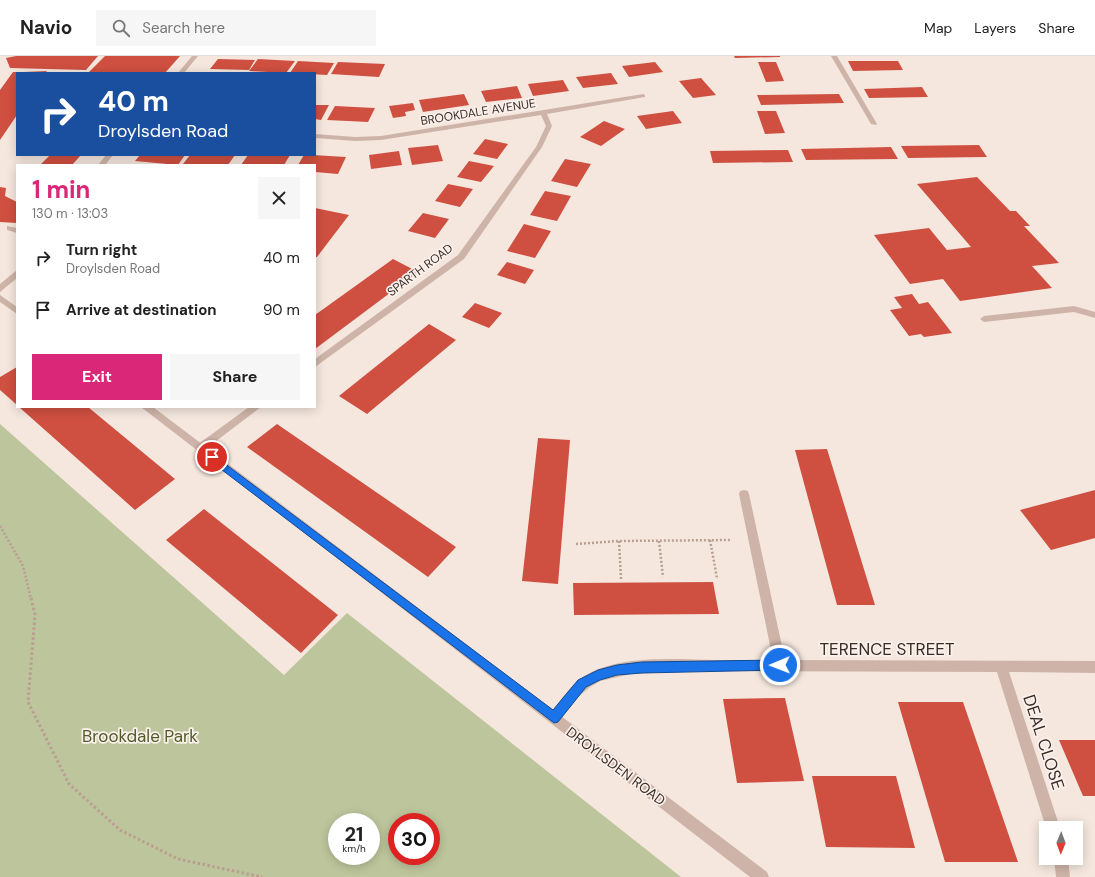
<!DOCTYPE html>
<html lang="en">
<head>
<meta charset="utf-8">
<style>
	body { margin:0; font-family:"DM Sans",sans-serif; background:#f6f6f6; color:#222; height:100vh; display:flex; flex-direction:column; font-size:15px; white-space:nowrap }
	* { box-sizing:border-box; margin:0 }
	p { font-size:13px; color:#767676 }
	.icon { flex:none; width:22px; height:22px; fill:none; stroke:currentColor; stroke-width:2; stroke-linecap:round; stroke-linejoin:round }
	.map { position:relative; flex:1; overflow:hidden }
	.drawer { position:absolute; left:16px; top:108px; width:300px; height:244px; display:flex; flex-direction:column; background:#fff; border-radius:0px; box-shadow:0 2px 10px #0003 }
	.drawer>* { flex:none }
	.top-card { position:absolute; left:16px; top:16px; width:300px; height:84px; border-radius:0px; box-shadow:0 2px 10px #0003; background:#1a4fa0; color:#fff; overflow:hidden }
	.needle { width:26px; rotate:181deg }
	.buttons { position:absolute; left:1039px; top:765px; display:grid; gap:8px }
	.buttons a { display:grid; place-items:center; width:44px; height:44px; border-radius:0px; background:#fff; box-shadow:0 2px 10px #0003; font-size:20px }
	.speed { position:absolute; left:328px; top:757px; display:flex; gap:8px; font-size:20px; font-weight:700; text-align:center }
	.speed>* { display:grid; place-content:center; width:52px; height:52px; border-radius:50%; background:#fff; box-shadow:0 2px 10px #0003; line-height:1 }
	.speed small { font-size:10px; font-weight:400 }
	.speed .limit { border:6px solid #d22; background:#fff; color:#111 }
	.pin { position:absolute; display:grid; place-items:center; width:34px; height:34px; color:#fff; margin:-17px; border:2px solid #fff; border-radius:50%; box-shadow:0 1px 4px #0007 }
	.me { position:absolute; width:44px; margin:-22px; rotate:269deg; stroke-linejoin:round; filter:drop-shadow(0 0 3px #0008) }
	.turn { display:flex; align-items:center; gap:14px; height:84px; padding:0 16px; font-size:18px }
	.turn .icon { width:52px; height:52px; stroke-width:2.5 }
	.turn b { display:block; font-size:28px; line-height:34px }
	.round { display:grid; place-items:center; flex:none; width:42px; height:42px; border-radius:0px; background:#f6f6f6 }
	.headline { display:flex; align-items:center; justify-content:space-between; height:68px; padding:0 16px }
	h1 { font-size:24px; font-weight:700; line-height:30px; color:#db2777 }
	.primary-button { display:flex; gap:8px; margin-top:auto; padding:8px 16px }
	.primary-button a { flex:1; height:46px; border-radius:0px; background:#db2777; color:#fff; font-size:16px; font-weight:700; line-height:46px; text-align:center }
	.primary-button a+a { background:#f6f6f6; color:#222 }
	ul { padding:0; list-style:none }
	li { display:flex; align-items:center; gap:12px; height:52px; padding:0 16px }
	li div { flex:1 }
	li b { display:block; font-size:15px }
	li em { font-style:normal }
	header { display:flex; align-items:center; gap:24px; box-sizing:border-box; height:56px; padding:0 20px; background:#fff; border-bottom:1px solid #e0e0e0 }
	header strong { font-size:19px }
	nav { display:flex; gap:22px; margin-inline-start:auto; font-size:14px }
	.search { width:280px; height:36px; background:#f6f6f6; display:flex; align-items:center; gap:10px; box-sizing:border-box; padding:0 14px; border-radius:0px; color:#767676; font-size:15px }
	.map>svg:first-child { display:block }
	.green { fill:#bdc59c; fill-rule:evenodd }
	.building { fill:#cf5041 }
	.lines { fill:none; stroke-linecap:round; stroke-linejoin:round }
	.path-far1 { stroke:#ba9e92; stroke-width:2.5; stroke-dasharray:2 2; stroke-linecap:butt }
	.path { stroke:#ba9e92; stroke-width:3; stroke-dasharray:2.5 2.5; stroke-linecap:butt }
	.service { fill:#ceb4a8; fill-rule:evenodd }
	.minor { fill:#ceb4a8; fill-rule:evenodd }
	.tertiary { fill:#ceb4a8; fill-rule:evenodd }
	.route { fill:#1a73e8; stroke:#114b97 }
	.labels { text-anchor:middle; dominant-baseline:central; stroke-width:3.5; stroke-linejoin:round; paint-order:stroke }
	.far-street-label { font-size:12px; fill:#3a2c29; stroke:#fbf1eb }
	.street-label { font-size:14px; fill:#3a2c29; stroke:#fbf1eb }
	.near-street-label { font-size:17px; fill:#3a2c29; stroke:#fbf1eb }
	.near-park-label { font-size:17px; fill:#505b2a; stroke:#fbf1eb }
</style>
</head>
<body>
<header>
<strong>Navio</strong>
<div class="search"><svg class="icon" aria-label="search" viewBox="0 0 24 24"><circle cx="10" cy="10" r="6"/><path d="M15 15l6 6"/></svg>Search here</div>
<nav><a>Map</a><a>Layers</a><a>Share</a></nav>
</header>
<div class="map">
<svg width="1095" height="821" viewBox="0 0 1095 821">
	<rect width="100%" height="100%" fill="#f5e7de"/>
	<path class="green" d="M0 368 284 619 347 557 681 821H0ZM337 766H371V800H337ZM397 766H431V800H397Z"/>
	<path class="building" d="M16 0H98L86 14 10 12 6 2Z
		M105 0H180L165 17H88Z
		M734 0H780V1L735 2Z
		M218 3 255 4 249 14 210 13Z
		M258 3 295 5 286 17 249 15Z
		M298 5 334 7 327 19 290 17Z
		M848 5H898L903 14 853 15Z
		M338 6 385 8 379 21 331 18Z
		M655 6 663 16 629 21 622 10Z
		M758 6H776L784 25 766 26Z
		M47 15 45 17H24V16Z
		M13 16H17V59L0 84V34Z
		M611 17 618 28 583 32 576 21Z
		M701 22 716 39 693 42 679 25Z
		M563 24 569 35 533 40 528 28Z
		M517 30 522 42 486 46 481 35Z
		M922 31 928 41 869 42 864 33Z
		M464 38 469 49 423 56 419 44Z
		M839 38 844 47 761 49 757 39Z
		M413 47 415 54 405 56 406 60 393 62 389 50Z
		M315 49H329L321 64 315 63Z
		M335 50 375 52 368 66 327 64Z
		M673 55 682 67 646 73 637 60Z
		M757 55H776L785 77 765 78Z
		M604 65 625 73 601 90 580 81Z
		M485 83 508 88 497 103 473 98Z
		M438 89 443 105 412 109 408 92Z
		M979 89 987 101 908 102 901 90Z
		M891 91 898 103 806 104 801 93Z
		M788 94 793 106 713 107 710 95Z
		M399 95 402 109 371 113 369 99Z
		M50 99H81L72 109H40Z
		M140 99H185L178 109 135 105Z
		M190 99H235L228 109 183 108Z
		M248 99H290L284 109H241Z
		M304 99H313L346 101 338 118 315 116V109H298Z
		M565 103 591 108 577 131 551 125Z
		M469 105 494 110 481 126 457 121Z
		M977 121 1010 155H1016L1030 170H1024L1059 207 1032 210 1052 232 960 245 943 223 910 228 874 179 929 172 947 194 971 191 917 128Z
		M448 128 473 133 460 151 435 145Z
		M0 131 6 132 5 140 17 146V167L0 166Z
		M545 135 571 140 557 165 530 159Z
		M315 152 349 159 317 201H315Z
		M423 157 449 163 435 182 408 175Z
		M524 168 551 175 535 202 507 195Z
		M393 203 418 216 315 293V259Z
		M507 206 534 214 525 228 497 219Z
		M912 238 919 248 928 246 952 277 924 281 921 278 909 280 890 254 902 252 894 241Z
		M475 247 502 257 489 272 462 261Z
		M429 268 456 284 367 358 339 340Z
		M17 311V349L0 334V321Z
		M19 351H88L175 423 135 454Z
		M277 368 456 491 428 521 247 391Z
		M538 382 570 384 558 528 522 525Z
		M827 393 875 549H837L795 394Z
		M1095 434V482L1051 494 1020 454Z
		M204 453 338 559 301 597 166 484Z
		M713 526 719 558 574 559 573 527Z
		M785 642 804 725 737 727 723 643Z
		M898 646H963L1018 806H945Z
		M1059 684H1095V740H1083Z
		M812 720H896L915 792 826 791Z"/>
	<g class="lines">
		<path class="path-far1" d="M0 470 23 510 31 543
			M710 484 717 522
			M619 485 621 523
			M659 485 663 521
			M576 488 619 485 732 484"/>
		<path class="path" d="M31 542 35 559 28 646 69 728 120 774 178 803 262 821"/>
		<path class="service" d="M1074 250 1095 256V262L1074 256 984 266 980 263 984 260Z"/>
		<path class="minor" d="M192 0H198L184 17H178Z
			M831 0H837L877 68 876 69 871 68Z
			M643 38 645 39V41L547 58 552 70 542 91 464 203 315 311V303L458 199 536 91 546 70 541 59 381 84 355 85 315 82V78L355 81 381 80Z
			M106 99H113L105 109H98Z
			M7 170 17 172V177L7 174Z
			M17 214V222L0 236V228Z
			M249 351H261L203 395H197L195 392 197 389Z
			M744 434 748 435 749 438 785 604 1095 605V617L1009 616 1060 772H1046L997 616 684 615 631 618 600 625 590 631 578 641 558 666 554 668 550 666 548 662 550 658C561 644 571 627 588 618 622 599 676 603 715 604 734 604 753 604 773 604L739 438 740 435Z
			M1054 802H1068L1070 821H1056Z"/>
		<path class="tertiary" d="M0 239 17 251V258L0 246Z
			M141 351H153L767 816 769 821H750Z"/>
	</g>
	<path class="route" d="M212 398 553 654 578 624 598 614 617 609 642 606 780 604 784 605 786 609 784 613 780 614 642 617 617 619 600 624 586 631 558 666 554 667 209 404 208 401Z"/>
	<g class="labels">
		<g class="far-street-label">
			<text transform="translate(478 56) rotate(-9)">BROOKDALE AVENUE</text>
			<text transform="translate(420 214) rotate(-37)">SPARTH ROAD</text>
		</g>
		<g class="street-label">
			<text transform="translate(616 710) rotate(37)">DROYLSDEN ROAD</text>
		</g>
		<g class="near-street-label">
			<text x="887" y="593">TERENCE STREET</text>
			<text transform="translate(1044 686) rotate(72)">DEAL CLOSE</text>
		</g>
		<g class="near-park-label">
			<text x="140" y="680">Brookdale Park</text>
		</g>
	</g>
</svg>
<div class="buttons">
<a><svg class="needle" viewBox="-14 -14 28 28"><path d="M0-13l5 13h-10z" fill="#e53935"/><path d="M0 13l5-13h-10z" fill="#767676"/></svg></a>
</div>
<div class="speed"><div>21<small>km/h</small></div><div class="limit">30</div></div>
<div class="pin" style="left:212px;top:401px;background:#d93025"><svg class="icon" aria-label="arrive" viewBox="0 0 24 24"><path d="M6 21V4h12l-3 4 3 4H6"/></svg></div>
<svg class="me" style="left:780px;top:609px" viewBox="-20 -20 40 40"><circle r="17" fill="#1a73e8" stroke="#fff" stroke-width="3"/><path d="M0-11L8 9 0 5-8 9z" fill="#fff"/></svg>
<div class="top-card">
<div class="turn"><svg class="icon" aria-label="right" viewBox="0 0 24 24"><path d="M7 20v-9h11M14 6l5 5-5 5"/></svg><div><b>40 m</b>Droylsden Road</div></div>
</div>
<section class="drawer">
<div class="headline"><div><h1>1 min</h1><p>130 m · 13:03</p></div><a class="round"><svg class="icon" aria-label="close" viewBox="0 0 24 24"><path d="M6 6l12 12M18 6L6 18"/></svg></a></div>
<ul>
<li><svg class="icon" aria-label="right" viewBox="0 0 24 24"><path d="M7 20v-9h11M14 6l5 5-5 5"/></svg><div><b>Turn right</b><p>Droylsden Road</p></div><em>40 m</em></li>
<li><svg class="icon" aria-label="arrive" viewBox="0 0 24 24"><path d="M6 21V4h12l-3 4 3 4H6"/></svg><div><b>Arrive at destination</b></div><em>90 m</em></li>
</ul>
<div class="primary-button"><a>Exit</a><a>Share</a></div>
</section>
</div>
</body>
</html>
